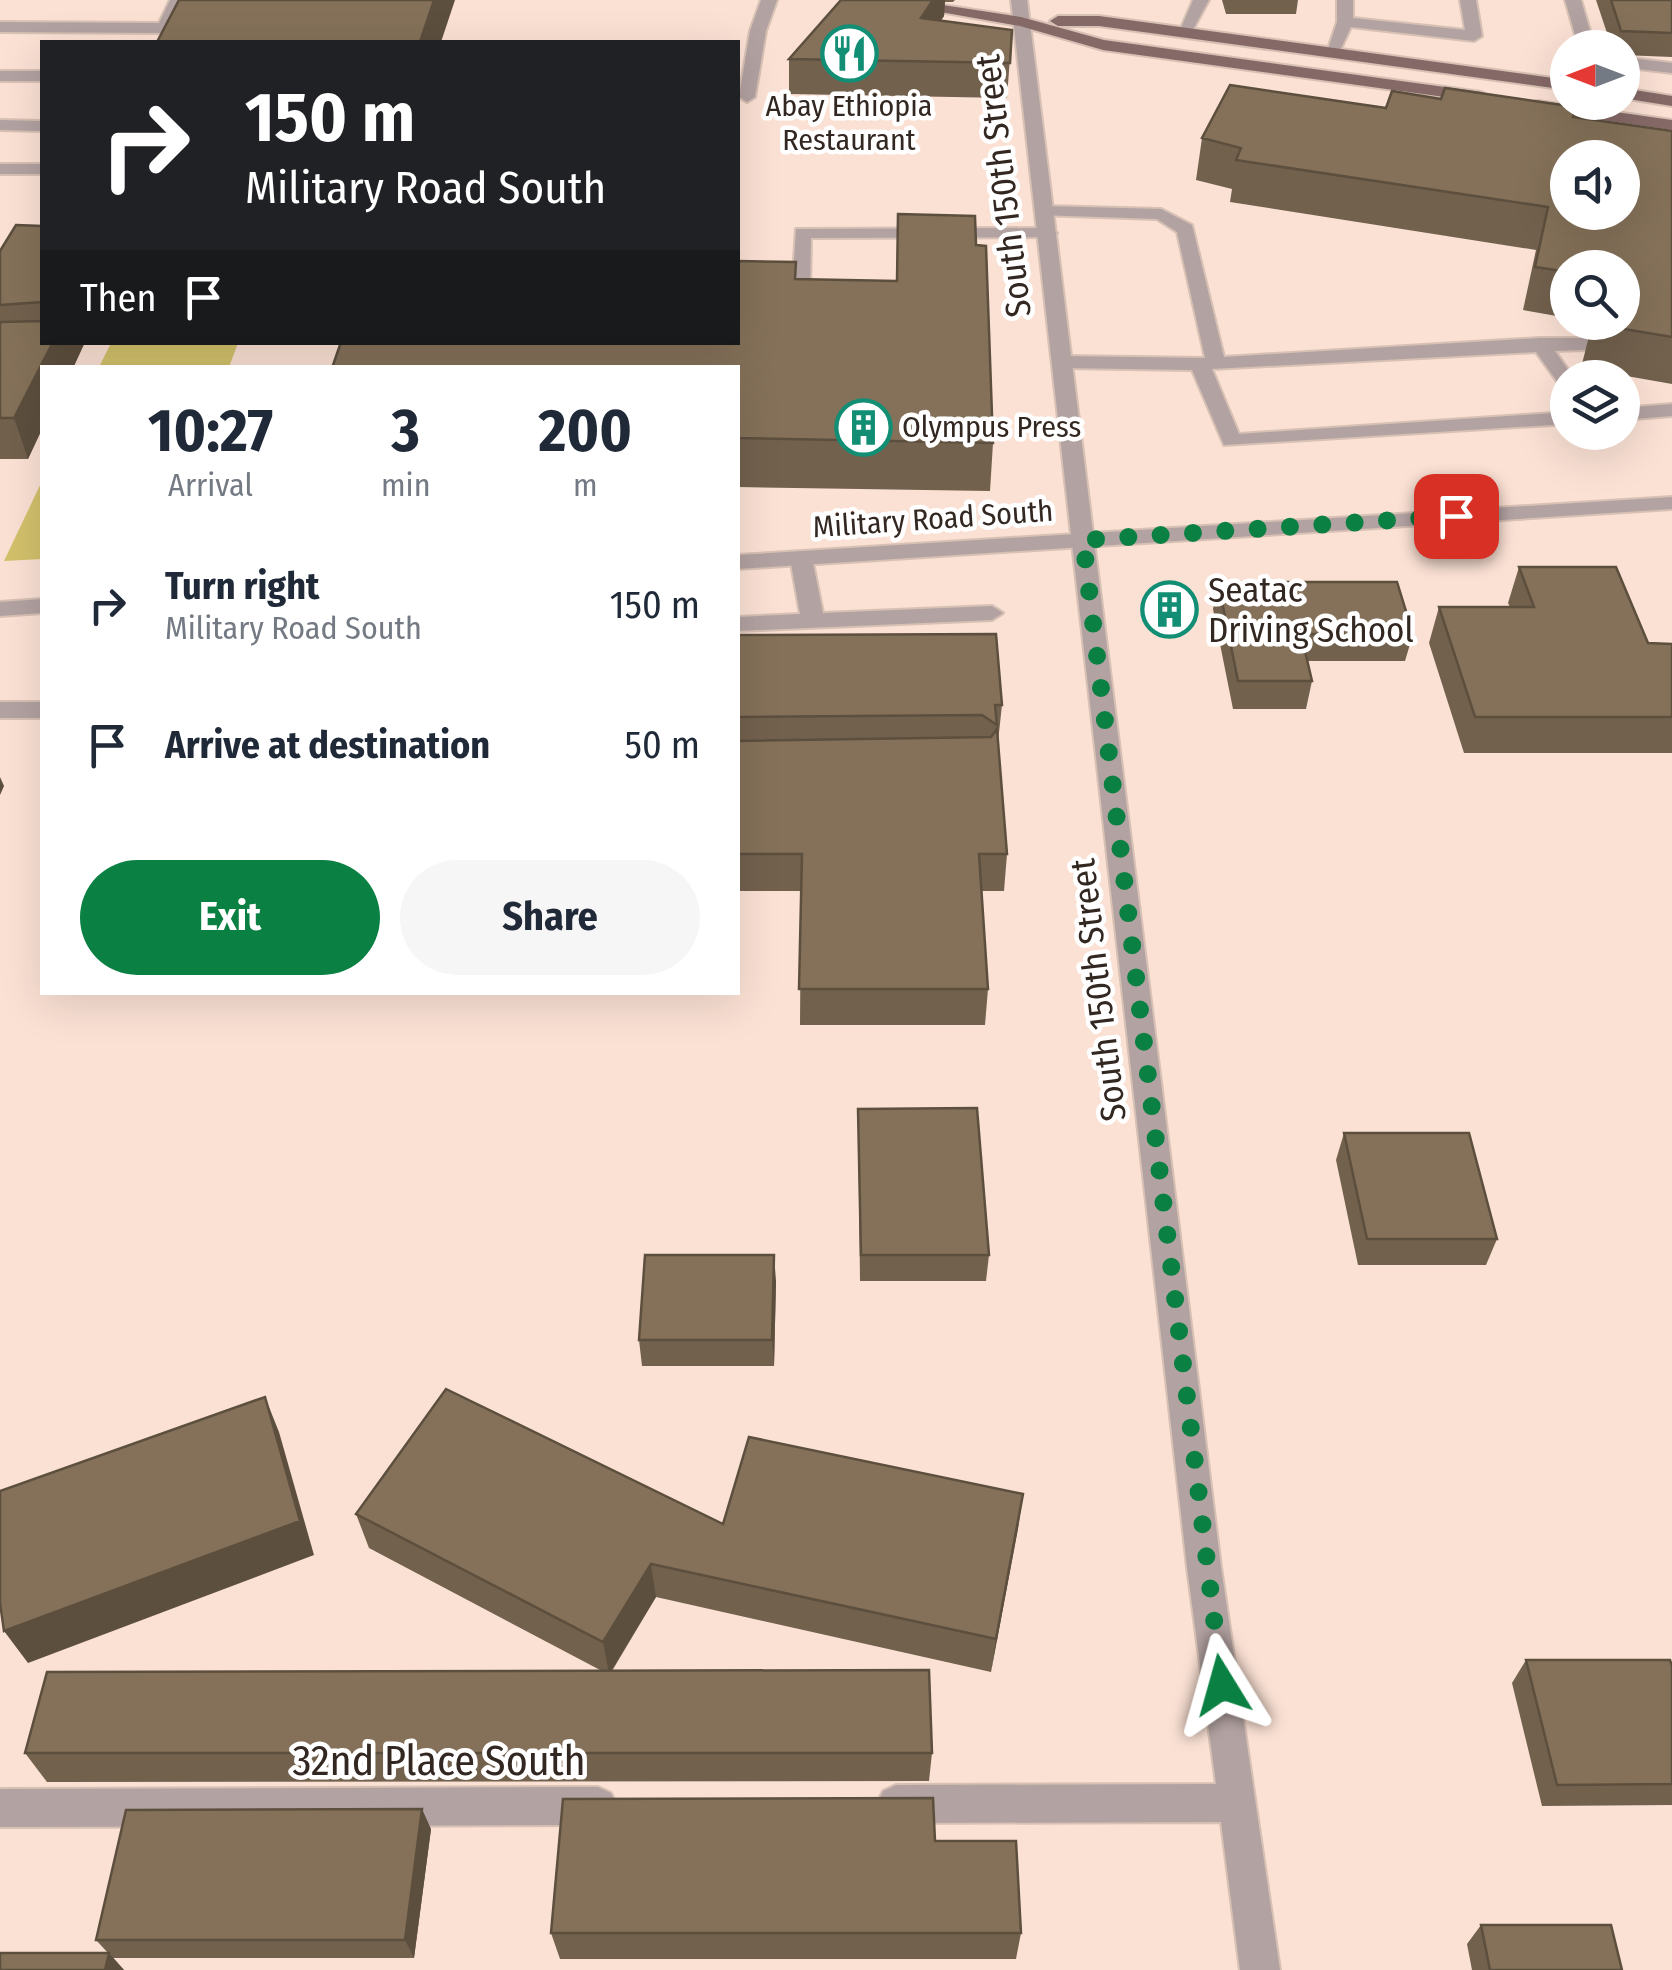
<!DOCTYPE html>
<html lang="en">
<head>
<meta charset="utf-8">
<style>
	body { margin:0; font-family:"Fira Sans Condensed",sans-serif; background:#f6f6f7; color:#1f2937; height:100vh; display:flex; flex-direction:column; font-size:38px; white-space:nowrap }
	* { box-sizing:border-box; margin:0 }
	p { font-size:32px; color:#747a83 }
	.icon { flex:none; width:55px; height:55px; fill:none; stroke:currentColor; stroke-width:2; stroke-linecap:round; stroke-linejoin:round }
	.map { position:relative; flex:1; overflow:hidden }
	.sheet { position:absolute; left:40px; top:365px; width:700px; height:630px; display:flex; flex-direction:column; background:#fff; border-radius:0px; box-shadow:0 10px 40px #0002 }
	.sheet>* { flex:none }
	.hud { position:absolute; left:40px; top:40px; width:700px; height:305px; border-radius:0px; box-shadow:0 10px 40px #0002; background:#202124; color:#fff; overflow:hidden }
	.needle { width:65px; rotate:270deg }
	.tools { position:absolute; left:1550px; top:30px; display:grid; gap:20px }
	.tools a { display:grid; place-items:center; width:90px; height:90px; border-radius:50%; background:#fff; box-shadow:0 10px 40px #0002; font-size:50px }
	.pin { position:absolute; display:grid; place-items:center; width:85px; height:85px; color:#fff; margin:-42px; border-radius:20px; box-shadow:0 5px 15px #0006 }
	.me { position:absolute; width:110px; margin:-55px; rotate:352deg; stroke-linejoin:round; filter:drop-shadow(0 0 8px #0008) }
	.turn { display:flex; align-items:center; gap:35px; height:210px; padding:0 40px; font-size:45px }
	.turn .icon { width:130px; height:130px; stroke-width:2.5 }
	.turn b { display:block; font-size:70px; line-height:85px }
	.then { display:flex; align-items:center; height:95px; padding:0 40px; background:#0003; gap:20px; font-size:38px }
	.eta { display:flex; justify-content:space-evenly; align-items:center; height:170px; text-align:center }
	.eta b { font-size:60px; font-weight:700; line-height:70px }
	.action { display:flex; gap:20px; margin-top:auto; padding:20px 40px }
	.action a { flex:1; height:115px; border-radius:60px; background:#0b8043; color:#fff; font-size:40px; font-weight:700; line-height:115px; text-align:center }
	.action a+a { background:#f6f6f7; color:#1f2937 }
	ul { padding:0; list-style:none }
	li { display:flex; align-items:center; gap:30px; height:140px; padding:0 40px }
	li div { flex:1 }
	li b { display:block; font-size:38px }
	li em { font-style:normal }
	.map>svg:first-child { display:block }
	.green { fill:#d3c16b }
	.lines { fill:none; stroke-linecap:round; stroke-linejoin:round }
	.service-casing { stroke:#d7c0b4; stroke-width:4 }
	.minor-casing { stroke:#d7c0b4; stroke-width:4 }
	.tertiary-casing { stroke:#d7c0b4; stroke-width:4 }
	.primary-casing { stroke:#d7c0b4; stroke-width:4 }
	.service { fill:#b2a2a1; fill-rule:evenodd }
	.minor { fill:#b2a2a1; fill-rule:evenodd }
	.tertiary { fill:#b2a2a1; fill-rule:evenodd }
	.primary { fill:#856967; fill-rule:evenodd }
	.wall { fill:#72614d }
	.shaded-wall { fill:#5d4f3e }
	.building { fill:#857159; stroke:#5d4f3e; stroke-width:2.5; fill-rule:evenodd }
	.route { stroke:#0b8043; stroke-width:18; stroke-dasharray:0 32.4 }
	.labels { text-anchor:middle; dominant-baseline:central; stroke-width:9; stroke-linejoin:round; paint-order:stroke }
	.far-poi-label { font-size:30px; fill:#332721; stroke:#fff }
	.far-street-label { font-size:30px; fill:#332721; stroke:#fff }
	.street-label { font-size:35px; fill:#332721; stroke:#fff }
	.poi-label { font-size:35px; fill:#332721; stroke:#fff; text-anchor:start }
	.near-street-label { font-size:42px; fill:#332721; stroke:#fff }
</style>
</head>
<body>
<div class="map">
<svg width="1672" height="1970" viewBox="0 0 1672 1970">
	<rect width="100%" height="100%" fill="#fbe1d4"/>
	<path class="green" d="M111 343V342L238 343 229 367H99Z
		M42 481V559L4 561Z"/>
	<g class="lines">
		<defs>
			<path id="service" d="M170 0H186L172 28 164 33 0 32V22L159 23Z
				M761 0H777L766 31 755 97 747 102 739 97 750 31Z
				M1193 0H1209L1190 35H1178Z
				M1337 0H1353V18L1465 30 1460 0H1476L1482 36 1474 41 1351 27 1338 55H1326L1337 22Z
				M1565 0H1581L1595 48H1579Z
				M1622 57 1672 63V73L1622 67Z
				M0 71H42V81H0Z
				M0 120 42 121V131L0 130Z
				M0 164H42V174H0Z
				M1045 206 1161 209 1192 225 1224 357 1540 338H1585L1595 344 1585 350 1555 351 1574 378H1568V389L1561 387 1536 352 1212 369 1239 434 1568 412V424L1224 445 1192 370 1063 368 1053 362 1063 356 1205 358 1177 232 1157 219 1039 215V207Z
				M1048 228 1057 233 1054 237 811 238 810 293 801 299 792 293 796 229Z
				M1672 404V416L1622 420V408Z
				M801 551 812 558 823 613 992 606 1003 613 992 620 738 631V617L800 614 790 558Z
				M0 702H42V718H0Z"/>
			<path id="minor" d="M1011 0H1027L1221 1567 1280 1970H1240L1221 1822 896 1823 883 1817 877 1804 883 1791 896 1785 1216 1784 1187 1567Z
				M598 1787 611 1793 617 1806 611 1819 598 1825 0 1827V1789Z"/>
			<path id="tertiary" d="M1672 497V509L738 569V555Z
				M42 599V613L0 616V602Z"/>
			<path id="primary" d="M873 0H910L1021 17 1104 40 1481 92 1489 97 1481 102 1103 50 1020 26Z
				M1099 16 1568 80V90L1099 26H1058L1050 21 1058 16Z
				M1622 88 1672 96V106L1622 98Z
				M1538 101 1672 120V130L1532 110V102Z"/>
		</defs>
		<use href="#service" class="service-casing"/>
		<use href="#minor" class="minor-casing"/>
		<use href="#tertiary" class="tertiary-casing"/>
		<use href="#primary" class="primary-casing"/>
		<use href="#service" class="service"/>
		<use href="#minor" class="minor"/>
		<use href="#tertiary" class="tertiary"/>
		<use href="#primary" class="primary"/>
	</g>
	<path class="wall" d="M841 0H955L953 2H945L944 16 941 20 1012 30 1007 98 789 94V59Z
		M1222 0H1298L1296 14H1226Z
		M1596 0H1672V57L1622 55V48H1612Z
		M1386 108 1573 117 1672 131V384L1581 368 1589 336 1587 335 1589 322H1622V268H1568V318L1523 310 1536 250 1230 202 1232 189 1196 180 1202 138Z
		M42 226V342H85L73 368H42V429L28 459H0V251Z
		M976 245 993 443 990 491 738 487V368L796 262V279L897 281Z
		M1519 567 1648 643 1672 644V753H1464L1429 643 1439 607H1510L1508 603Z
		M1218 582 1413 634 1405 661H1307L1312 681 1306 709H1233L1213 609Z
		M738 635 1002 705 998 742 1007 854 1004 891H982L988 989 985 1025H800L801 891H738Z
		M858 1109 989 1255 986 1281H860Z
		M1344 1133 1497 1239 1486 1265H1358L1336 1160Z
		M776 1281 774 1366H642L639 1340Z
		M1023 1494 991 1672 656 1597 612 1671 932 1753 929 1781 47 1782 25 1753 602 1671 369 1548 356 1514 723 1524Z
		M1526 1660 1672 1666V1805L1542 1806 1512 1683Z
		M431 1829 414 1958H113L124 1970H0L108 1953 96 1940Z
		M935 1841 1021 1933 1016 1959H560L551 1933Z
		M1481 1925 1622 1970H1472L1467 1944Z"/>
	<path class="shaded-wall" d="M434 0H455L441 42H420Z
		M933 0H945L944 16 920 52 921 18Z
		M53 342H85L73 368H42V429L28 459 14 418Z
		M0 777 4 786 0 795Z
		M774 1255 776 1281 774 1366 772 1340Z
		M265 1397 279 1432 314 1555 28 1663 4 1631Z
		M1023 1494 1018 1529 991 1672 996 1639Z
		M651 1564 656 1597 609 1674 603 1642Z
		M422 1809 431 1829 414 1958 405 1940Z
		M109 1953 124 1970H105Z"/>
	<path class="building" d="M179 0H434L420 42H157Z
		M841 0H933L921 18 1012 30 1010 63 789 59Z
		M1611 0H1672V33L1621 31Z
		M1230 85 1386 108 1392 91 1441 99 1445 88 1576 107 1573 117 1672 131V337L1594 324V322H1622V268H1568V272L1535 267 1548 207 1236 160 1241 148 1202 138ZM1568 158H1622V212H1568Z
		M898 214 975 216 976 245 986 246 993 443 738 438V368H332L341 342H738V261L796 262 795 279 897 281Z
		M16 225 42 226V302L0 305V251Z
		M42 321V342H53L14 418H0V322Z
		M1519 567H1616L1648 643 1672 644V717H1475L1439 607H1534Z
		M1218 582H1397L1413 634H1301L1312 681H1238Z
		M996 634 1002 705H995L997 725 982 715 738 717V635Z
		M997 729 1007 854H979L988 989H799L802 854H738V741L991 737Z
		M977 1108 989 1255H861L858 1109Z
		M1344 1133H1469L1497 1239H1367Z
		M645 1255H774L772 1340H639Z
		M446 1389 723 1524 749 1437 1023 1494 996 1639 651 1564 603 1642 356 1514Z
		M265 1397 300 1521 4 1631 0 1603V1491Z
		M1526 1660H1670L1672 1666V1784L1557 1785Z
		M929 1670 932 1753H25L47 1672Z
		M933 1798 935 1841H1016L1021 1933H551L563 1799Z
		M422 1809 405 1940H96L126 1810Z
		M1481 1925H1611L1622 1970H1490Z
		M0 1953H109L105 1970H0Z"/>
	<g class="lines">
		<path class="route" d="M1222 1685 1083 540 1456 516"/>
	</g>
	<defs>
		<symbol id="restaurant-ring" viewBox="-11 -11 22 22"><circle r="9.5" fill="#fff" stroke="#118e74" stroke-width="1.5"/><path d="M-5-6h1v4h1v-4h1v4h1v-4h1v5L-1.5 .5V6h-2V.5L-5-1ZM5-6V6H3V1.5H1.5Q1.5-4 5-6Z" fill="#118e74"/></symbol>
		<symbol id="building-ring" viewBox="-11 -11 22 22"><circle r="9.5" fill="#fff" stroke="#118e74" stroke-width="1.5"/><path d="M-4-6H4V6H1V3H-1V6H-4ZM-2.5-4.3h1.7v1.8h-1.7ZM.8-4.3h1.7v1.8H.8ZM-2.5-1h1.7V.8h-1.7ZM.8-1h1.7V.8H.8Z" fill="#118e74"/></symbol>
	</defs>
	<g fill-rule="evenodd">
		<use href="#restaurant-ring" x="818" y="22" width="63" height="63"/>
		<use href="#building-ring" x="832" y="396" width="63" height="63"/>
		<use href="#building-ring" x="1138" y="578" width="63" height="63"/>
	</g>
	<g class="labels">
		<g class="far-poi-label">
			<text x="849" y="106">Abay Ethiopia<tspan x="849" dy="34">Restaurant</tspan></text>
			<text x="902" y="427" text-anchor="start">Olympus Press</text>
		</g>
		<g class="far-street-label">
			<text transform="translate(933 519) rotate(-4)">Military Road South</text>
		</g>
		<g class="street-label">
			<text transform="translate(1003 186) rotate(-97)">South 150th Street</text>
			<text transform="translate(1098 990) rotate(-97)">South 150th Street</text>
		</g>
		<g class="poi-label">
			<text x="1208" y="590">Seatac<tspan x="1208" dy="40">Driving School</tspan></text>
		</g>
		<g class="near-street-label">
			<text x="439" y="1761">32nd Place South</text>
		</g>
	</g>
</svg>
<div class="tools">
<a><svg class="needle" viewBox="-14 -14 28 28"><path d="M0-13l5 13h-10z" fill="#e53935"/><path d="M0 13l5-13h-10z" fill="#747a83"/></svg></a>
<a><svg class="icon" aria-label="sound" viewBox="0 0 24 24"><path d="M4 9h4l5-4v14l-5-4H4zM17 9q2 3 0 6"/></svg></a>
<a><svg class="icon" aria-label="search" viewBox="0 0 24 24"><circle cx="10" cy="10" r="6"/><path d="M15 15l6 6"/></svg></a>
<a><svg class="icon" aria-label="layers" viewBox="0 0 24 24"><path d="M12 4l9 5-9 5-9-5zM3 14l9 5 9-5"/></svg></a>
</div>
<div class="pin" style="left:1456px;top:516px;background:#d93025"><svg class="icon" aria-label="arrive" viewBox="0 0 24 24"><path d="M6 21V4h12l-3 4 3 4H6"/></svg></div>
<svg class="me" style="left:1222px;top:1685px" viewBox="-20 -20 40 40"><path d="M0-17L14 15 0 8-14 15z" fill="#0b8043" stroke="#fff" stroke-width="4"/></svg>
<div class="hud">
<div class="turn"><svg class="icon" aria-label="right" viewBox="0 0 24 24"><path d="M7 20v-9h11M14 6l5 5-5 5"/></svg><div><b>150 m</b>Military Road South</div></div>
<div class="then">Then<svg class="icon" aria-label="arrive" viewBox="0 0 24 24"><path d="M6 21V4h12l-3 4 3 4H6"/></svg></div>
</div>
<section class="sheet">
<div class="eta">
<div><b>10:27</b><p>Arrival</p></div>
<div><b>3</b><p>min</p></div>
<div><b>200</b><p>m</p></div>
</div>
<ul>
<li><svg class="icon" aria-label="right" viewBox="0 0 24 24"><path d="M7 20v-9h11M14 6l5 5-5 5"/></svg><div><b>Turn right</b><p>Military Road South</p></div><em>150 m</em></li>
<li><svg class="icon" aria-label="arrive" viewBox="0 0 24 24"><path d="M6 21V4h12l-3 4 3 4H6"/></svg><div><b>Arrive at destination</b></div><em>50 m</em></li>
</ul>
<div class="action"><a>Exit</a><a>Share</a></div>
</section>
</div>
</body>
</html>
